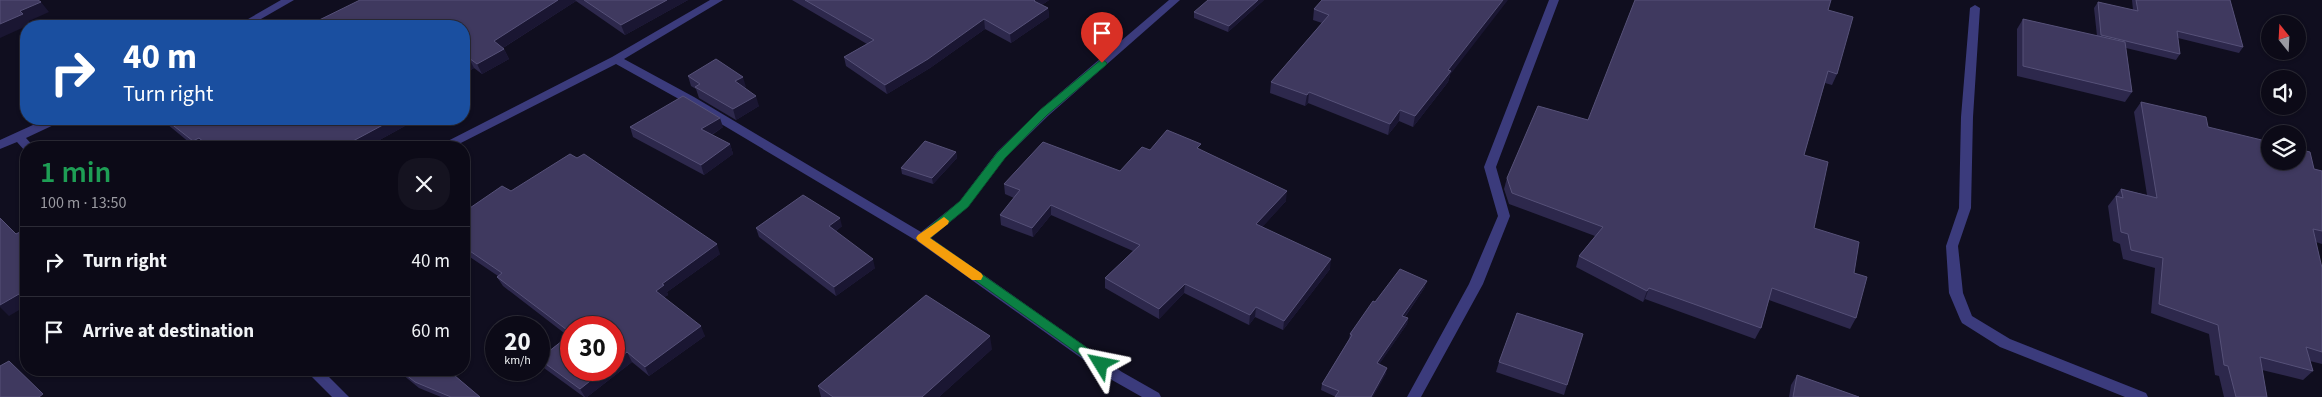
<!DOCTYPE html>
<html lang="en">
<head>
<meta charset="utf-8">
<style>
	body { margin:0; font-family:"Source Sans 3",sans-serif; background:#151320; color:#f1f3f6; height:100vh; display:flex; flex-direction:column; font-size:19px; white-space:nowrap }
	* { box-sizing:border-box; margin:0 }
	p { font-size:16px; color:#9a9aa1 }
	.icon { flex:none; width:28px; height:28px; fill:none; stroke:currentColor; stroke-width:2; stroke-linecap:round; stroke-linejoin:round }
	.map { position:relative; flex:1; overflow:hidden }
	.drawer { position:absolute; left:20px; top:141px; width:450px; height:235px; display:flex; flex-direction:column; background:#0c0a17; border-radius:20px; box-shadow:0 1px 4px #0004,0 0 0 1px #2c2b36 }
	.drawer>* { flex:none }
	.guide { position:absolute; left:20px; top:20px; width:450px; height:105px; border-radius:20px; box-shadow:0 1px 4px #0004,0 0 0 1px #2c2b36; background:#1a4fa0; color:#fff; overflow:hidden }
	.needle { width:32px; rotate:342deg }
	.buttons { position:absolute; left:2261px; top:15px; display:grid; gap:10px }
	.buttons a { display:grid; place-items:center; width:45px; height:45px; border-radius:50%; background:#0c0a17; box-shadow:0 1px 4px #0004,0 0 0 1px #2c2b36; font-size:25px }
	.speed { position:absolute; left:485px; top:316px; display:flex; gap:10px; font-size:25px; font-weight:700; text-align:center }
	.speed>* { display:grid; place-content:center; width:65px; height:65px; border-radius:50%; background:#0c0a17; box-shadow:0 1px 4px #0004,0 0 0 1px #2c2b36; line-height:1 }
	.speed small { font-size:12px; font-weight:400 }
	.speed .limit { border:8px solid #d22; background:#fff; color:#111 }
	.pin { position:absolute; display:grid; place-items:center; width:42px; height:42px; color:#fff; margin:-51px -21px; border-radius:50% 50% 50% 0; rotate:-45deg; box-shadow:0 0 5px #0007 }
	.pin .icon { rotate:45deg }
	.me { position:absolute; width:55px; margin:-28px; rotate:305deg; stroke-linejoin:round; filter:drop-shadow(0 0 4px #0008) }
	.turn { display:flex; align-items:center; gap:18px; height:105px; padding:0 20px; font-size:22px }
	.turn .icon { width:65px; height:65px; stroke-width:2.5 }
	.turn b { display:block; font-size:35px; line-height:42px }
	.round { display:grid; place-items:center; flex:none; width:52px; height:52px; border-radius:20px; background:#151320 }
	.headline { display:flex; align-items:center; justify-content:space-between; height:85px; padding:0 20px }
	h1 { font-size:30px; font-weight:600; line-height:38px; color:#1e9e55 }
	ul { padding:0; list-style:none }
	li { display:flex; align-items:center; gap:15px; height:70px; padding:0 20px; border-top:1px solid #2c2b36 }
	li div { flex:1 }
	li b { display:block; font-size:19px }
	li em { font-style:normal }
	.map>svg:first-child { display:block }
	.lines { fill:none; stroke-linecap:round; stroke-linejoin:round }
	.minor { fill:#3b3b7c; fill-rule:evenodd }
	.wall { fill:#2d284c }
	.shaded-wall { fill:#1a1632 }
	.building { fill:#3f395f; stroke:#565178 }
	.route { fill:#0b8043; stroke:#07532c }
	.slow { fill:#f59e0b }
</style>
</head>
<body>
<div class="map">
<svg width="2322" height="397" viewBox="0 0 2322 397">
	<rect width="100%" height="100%" fill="#100e1f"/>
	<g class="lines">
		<path class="minor" d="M281 0H294L249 26H236Z
			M710 0H723L624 59 694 97 921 232 960 201 997 152 1040 110 1169 0H1180L1048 116 1005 158 968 207 931 238 1122 372 1159 393 1161 397H1142L1112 380 917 241 686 103 616 64 451 148H434L612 57Z
			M1549 0H1559L1496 167 1510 216 1483 284 1421 397H1407L1469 284 1498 216 1484 167Z
			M1975 5 1980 8 1973 117 1971 208 1958 246 1963 293 1972 316 2010 339 2146 393 2148 397H2125L2000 347 1962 323 1960 319 1949 293 1946 246 1959 208 1961 117 1970 8Z
			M46 119H62L60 122 26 138 35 148H26L25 151 17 142 0 149V140Z
			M305 370H322L349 397H332Z"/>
	</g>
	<path class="wall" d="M360 0H688L625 35 576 1 503 48 504 49 509 59 482 74 474 68 464 74V26Z
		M792 0H1049L1042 5 1048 8 1049 17 1011 43 985 29 930 68 887 94 846 66 844 57 867 44Z
		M1264 0 1228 32 1194 18V12Z
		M1322 0 1450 75 1448 82 1413 127 1399 121 1388 135 1308 103 1305 106 1270 93 1271 82 1322 23 1313 20 1314 9Z
		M2132 0H2230L2243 47 2239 53 2178 38 2180 54 2176 60 2126 48 2132 92 2125 102 2017 76V29L2023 19 2097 36 2094 8 2098 2 2133 10Z
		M1828 10 1837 74 1832 85 1825 83 1804 155 1814 228 1854 273 1856 318 1850 329 1769 300 1761 328 1755 339 1645 299 1643 302 1576 267 1579 256 1595 236 1509 204 1504 189 1507 178 1588 120Z
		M688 76 746 87 744 88 759 106 736 120 699 98 696 89 691 86Z
		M2141 102 2208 127 2314 169 2322 171V244L2316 242 2322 268V364L2310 361 2313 371 2303 380 2262 370 2267 397H2224L2219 376 2215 375 2209 334 2151 313 2155 268 2123 259 2120 244 2113 241 2108 206 2121 189 2147 195 2134 112Z
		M161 119H413L414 121 365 148H196Z
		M630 127H723L712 135 730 144 733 154 704 175 633 137Z
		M1150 150H1200L1286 201 1262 227 1330 269 1283 330 1255 317 1249 325 1184 293 1159 319 1105 288V278L1133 251 1051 215 1033 237 1001 225 1000 215 1014 198 1005 194 1004 184 1120 171Z
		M956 152 957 158 933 184 902 174 901 168Z
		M511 191 720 254 667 292 668 295 664 297 705 336 649 376 632 362 587 397H584L544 368 539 359 568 336 503 286 497 277 498 276 464 253V212Z
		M842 226 836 231 875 268 836 296 759 237 756 228Z
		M1425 287 1405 317 1408 318 1407 324 1379 364 1386 374 1336 397 1321 390 1322 384 1349 339 1350 334 1375 302Z
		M992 349 939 397H821L818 386Z
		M1499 362 1567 385 1564 395 1496 372Z
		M397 370H448L480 397H441L419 388Z
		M1797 375 1859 397H1789L1791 385Z"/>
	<path class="shaded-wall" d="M558 0H575L576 1 498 51 494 41Z
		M667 0H688L625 35 621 25Z
		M1035 0H1049L1035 10 1034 1Z
		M1258 0H1264L1228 32 1229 26Z
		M1503 0H1508L1450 75 1448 82 1413 127 1415 116 1448 70Z
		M41 2 49 12 29 21 31 24 0 38V24L20 11Z
		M1048 8 1049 17 1011 43 1010 34Z
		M984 19 985 29 930 68 887 94 885 85Z
		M504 49 509 59 482 74 477 64Z
		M469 58 474 68 464 74V61Z
		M743 77 746 87 738 92 735 81Z
		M1309 92 1308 103 1305 106 1307 95Z
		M756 96 759 106 736 120 733 109Z
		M1400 110 1399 121 1388 135 1390 124Z
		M720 118 723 127 705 139 701 129Z
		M394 119H413L414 121 365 148H340Z
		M199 138 206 148H198L193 141Z
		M730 144 733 154 704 175 701 165Z
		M956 152 957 158 933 184 932 178Z
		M1287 191 1286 201 1256 234V224Z
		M1051 205V215L1033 237 1032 228Z
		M840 218 842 226 831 235 829 226Z
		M717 244 720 254 667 292 668 295 660 300 656 291 662 284Z
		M873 259 875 268 836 296 834 287Z
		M1331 259 1330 269 1283 330 1284 321Z
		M1427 281 1425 287 1401 322 1402 316Z
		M1185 284 1184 293 1159 319V309Z
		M1649 288 1645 299 1643 302 1647 291Z
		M26 290V306L9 316 0 307V305Z
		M1256 307 1255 317 1249 325 1250 315Z
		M1408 318 1407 324 1376 369 1377 363Z
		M701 326 705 336 649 376 645 367Z
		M990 336 992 349 939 397H922Z
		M627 352 632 362 587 397H585L580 389 604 370H614V362Z
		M1387 368 1386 374 1373 397H1371Z"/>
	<path class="building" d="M0 0H38L41 2 20 11 23 14 0 24Z
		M360 0H558L494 41 504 49 477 64 469 58 464 61V26H307Z
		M584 0H667L621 25Z
		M805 0H1035L1034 1 1048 8 1010 34 984 19 928 59 885 85 844 57 874 40Z
		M1208 0H1258L1229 26 1194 12Z
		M1322 0H1503L1448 70 1451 71 1415 116 1400 110 1390 124 1309 92 1307 95 1271 82 1329 15 1314 9Z
		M1635 0H1831L1828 10 1853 17 1837 74 1828 71 1804 155 1828 162 1814 228 1859 242 1854 273 1867 277 1856 318 1772 288 1761 328 1649 288 1647 291 1579 256 1603 227 1512 193 1507 178 1538 106 1588 120Z
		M2136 0H2230L2243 47 2177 31 2180 54 2101 35 2098 2 2138 11Z
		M2023 19 2125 42 2132 92 2023 66Z
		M279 21 286 26H269Z
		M716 59 743 77 735 81 756 96 733 109 695 87 700 84 688 76Z
		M683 96 720 118 701 129 730 144 701 165 630 127Z
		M2141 102 2206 117 2208 127 2270 142V161H2298V149L2310 152 2314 169 2322 171V231L2313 229 2322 268V352L2306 347 2313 371 2260 357 2267 397H2236L2228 366 2224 365 2218 325 2159 304 2163 258 2131 250 2128 234 2121 232 2116 196 2123 198 2121 189 2157 198Z
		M165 119H394L340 148H211L199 138 193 141Z
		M1167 130 1201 144 1197 148 1287 191 1256 224 1331 259 1284 321 1256 307 1250 315 1185 284 1159 309 1105 278 1140 245 1051 205 1032 228 1000 215 1020 190 1004 184 1043 142 1120 171 1142 147 1150 150Z
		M925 141 956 152 932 178 901 168Z
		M570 154 577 158 584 154 717 244 662 284 664 285 656 291 701 326 645 367 627 352 614 362V328H571V333L497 277 502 273 464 247V212L502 186 511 191Z
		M803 195 840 218 829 226 873 259 834 287 756 228Z
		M0 218 16 234 26 229V290L0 305Z
		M1400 269 1427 281 1402 316 1408 318 1377 363 1387 368 1371 397H1335L1339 391 1322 384 1352 335 1350 334 1373 301 1375 302Z
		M926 295 990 336 922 397H833L818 386Z
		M1517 313 1583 334 1567 385 1499 362Z
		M571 334V370H604L580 389 539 359Z
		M9 361 43 394 39 397H0V366Z
		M400 370H448L480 397H451L415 382Z
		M1797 375 1859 397H1793Z"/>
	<path class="route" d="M1102 59 1107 63 1106 65 1047 115 1005 158 968 207 930 238 1106 361 1107 364 1106 368 1101 370 916 238 960 201 997 153 1040 110Z"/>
	<path class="slow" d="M944 217 949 221 948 224 930 238 981 273 983 276 981 280H972L918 241 916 238 918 235Z"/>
</svg>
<div class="buttons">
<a><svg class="needle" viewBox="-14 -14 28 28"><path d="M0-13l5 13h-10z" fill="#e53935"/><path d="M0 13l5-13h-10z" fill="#9a9aa1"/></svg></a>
<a><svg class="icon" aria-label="sound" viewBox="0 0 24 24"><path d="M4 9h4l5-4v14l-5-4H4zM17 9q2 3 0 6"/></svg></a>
<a><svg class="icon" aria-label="layers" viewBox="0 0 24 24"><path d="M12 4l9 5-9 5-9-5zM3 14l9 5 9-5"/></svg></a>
</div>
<div class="speed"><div>20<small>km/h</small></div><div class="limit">30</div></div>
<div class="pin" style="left:1102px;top:63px;background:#d93025"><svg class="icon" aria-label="arrive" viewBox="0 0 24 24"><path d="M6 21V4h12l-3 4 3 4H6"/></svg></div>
<svg class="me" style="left:1101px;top:364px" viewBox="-20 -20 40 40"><path d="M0-17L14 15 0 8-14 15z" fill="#0b8043" stroke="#fff" stroke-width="4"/></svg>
<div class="guide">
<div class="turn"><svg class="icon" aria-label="right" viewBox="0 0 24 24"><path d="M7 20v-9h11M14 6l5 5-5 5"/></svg><div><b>40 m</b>Turn right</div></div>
</div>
<section class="drawer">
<div class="headline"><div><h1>1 min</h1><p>100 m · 13:50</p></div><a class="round"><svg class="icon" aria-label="close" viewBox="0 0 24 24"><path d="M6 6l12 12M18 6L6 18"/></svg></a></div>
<ul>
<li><svg class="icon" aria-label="right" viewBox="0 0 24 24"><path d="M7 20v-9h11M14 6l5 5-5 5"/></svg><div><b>Turn right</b></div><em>40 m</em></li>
<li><svg class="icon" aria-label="arrive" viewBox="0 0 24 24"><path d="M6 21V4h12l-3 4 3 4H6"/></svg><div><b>Arrive at destination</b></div><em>60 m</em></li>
</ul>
</section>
</div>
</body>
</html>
